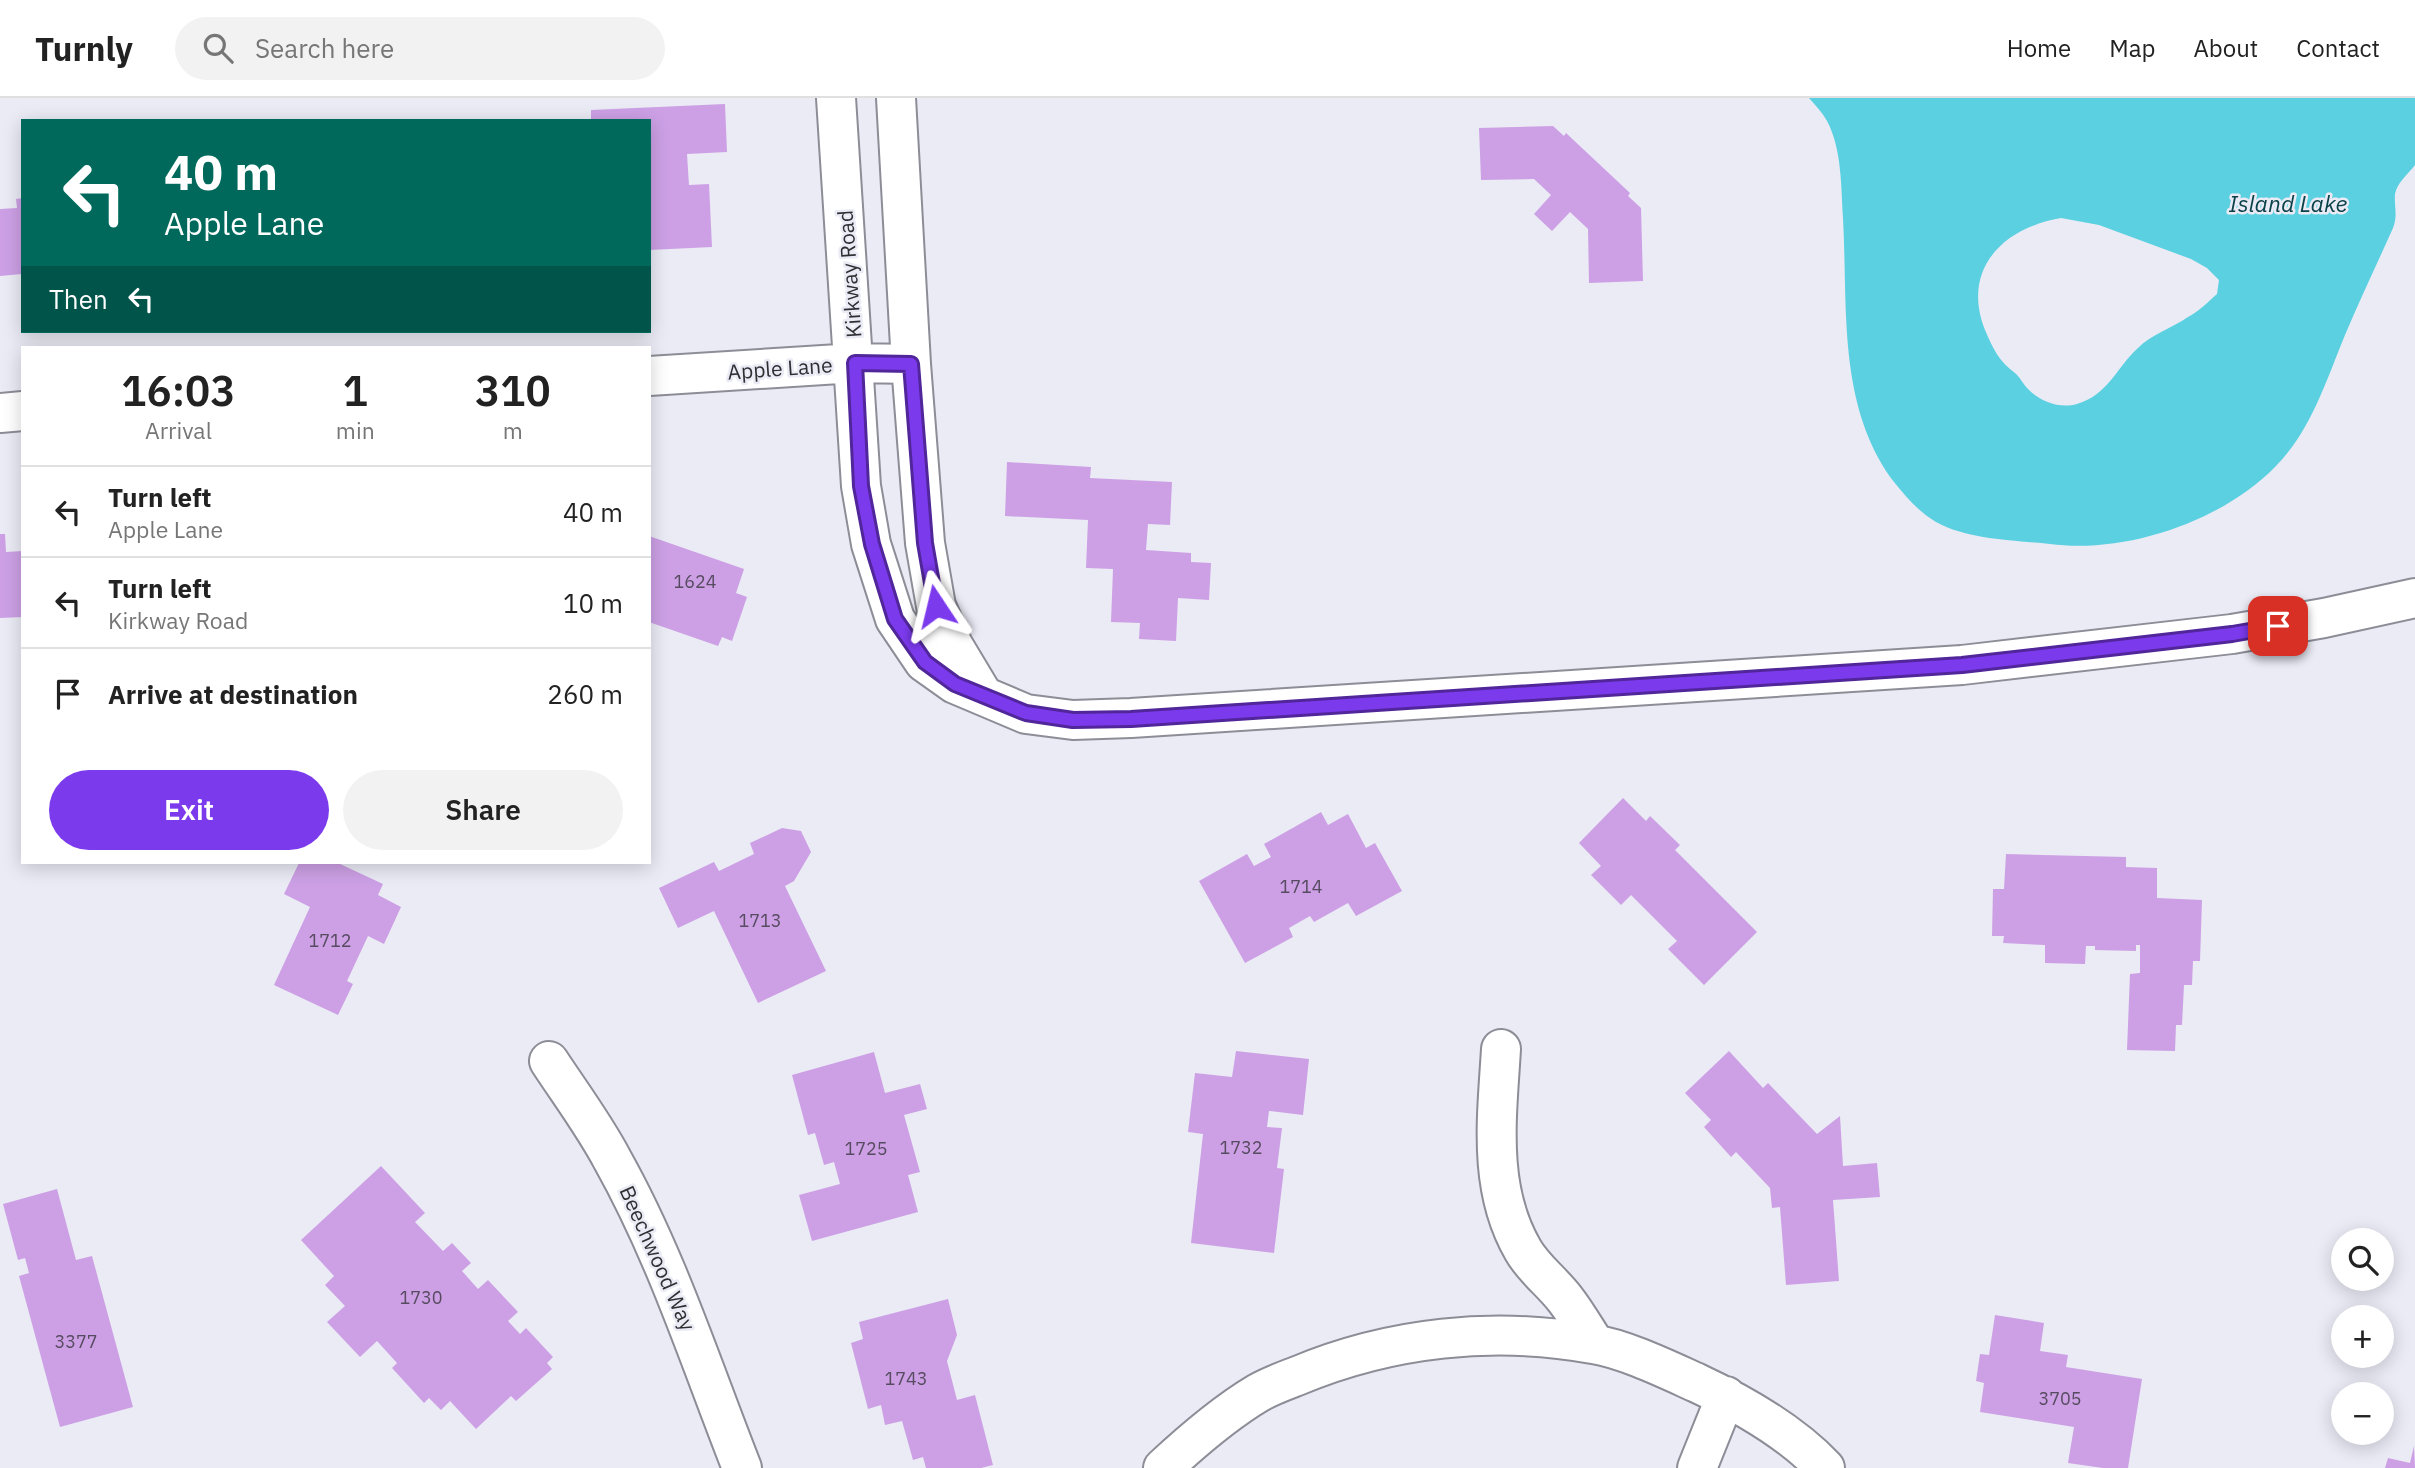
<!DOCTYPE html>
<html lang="en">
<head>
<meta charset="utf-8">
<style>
	body { margin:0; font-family:"IBM Plex Sans",sans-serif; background:#f2f2f2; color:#222; height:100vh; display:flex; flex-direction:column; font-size:26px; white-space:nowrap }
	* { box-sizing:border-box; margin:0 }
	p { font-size:23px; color:#767676 }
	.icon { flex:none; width:38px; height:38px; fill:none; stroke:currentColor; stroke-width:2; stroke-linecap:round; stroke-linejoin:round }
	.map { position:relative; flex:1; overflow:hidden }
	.sheet { position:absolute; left:21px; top:248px; width:630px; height:518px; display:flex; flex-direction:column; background:#fff; border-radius:0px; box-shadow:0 4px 18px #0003 }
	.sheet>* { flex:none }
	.hud { position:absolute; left:21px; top:21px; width:630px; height:214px; border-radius:0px; box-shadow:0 4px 18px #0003; background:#00695c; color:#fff; overflow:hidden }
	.tools { position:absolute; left:2331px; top:1130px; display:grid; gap:14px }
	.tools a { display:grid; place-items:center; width:63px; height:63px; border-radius:50%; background:#fff; box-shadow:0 4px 18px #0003; font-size:35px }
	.pin { position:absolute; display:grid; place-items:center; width:60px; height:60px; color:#fff; margin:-30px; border-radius:14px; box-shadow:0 4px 10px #0006 }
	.me { position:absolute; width:77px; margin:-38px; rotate:350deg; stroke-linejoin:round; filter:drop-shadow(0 0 5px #0008) }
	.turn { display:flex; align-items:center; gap:24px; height:147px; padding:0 28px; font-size:32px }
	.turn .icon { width:91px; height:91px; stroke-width:2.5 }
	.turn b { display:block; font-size:49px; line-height:60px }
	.then { display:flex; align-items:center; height:66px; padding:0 28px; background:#0003; gap:14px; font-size:26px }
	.eta { display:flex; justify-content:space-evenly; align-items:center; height:119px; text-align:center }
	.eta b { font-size:42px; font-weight:600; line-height:49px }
	.button { display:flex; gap:14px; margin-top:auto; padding:14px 28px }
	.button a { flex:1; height:80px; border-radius:42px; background:#7c3aed; color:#fff; font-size:28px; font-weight:600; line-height:80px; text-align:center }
	.button a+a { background:#f2f2f2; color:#222 }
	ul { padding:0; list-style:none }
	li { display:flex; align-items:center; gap:21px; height:91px; padding:0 28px; border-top:2px solid #e0e0e0 }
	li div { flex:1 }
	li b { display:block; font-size:26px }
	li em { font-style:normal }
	header { display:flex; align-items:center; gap:42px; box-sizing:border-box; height:98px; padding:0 35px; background:#fff; border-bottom:2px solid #e0e0e0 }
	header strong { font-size:33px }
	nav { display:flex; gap:38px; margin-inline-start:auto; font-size:24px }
	.search { width:490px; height:63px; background:#f2f2f2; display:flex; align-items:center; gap:18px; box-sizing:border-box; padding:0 24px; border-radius:38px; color:#767676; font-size:26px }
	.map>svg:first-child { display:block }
	.water { fill:#5ad0e0; fill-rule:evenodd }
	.building { fill:#cda0e5 }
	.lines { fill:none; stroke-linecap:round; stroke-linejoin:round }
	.minor-casing { stroke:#8c8d97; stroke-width:42 }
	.minor { stroke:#fff; stroke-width:38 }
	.route-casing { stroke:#51269a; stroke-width:18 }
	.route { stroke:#7c3aed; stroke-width:12 }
	.labels { text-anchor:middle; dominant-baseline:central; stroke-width:5; stroke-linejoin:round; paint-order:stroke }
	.number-label { font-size:18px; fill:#564b60 }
	.street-label { font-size:21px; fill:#2f2f33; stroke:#eaebf5 }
	.water-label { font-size:23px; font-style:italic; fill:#0b4249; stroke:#eaebf5 }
</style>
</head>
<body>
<header>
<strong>Turnly</strong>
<div class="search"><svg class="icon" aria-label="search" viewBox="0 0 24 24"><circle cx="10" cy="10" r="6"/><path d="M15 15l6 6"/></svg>Search here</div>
<nav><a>Home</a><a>Map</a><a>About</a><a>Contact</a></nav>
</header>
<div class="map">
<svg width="2415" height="1370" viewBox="0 0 2415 1370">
	<rect width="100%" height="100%" fill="#eaebf5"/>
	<path class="water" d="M1809 0H2415V67C2408 76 2397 85 2395 96 2394 108 2398 118 2393 130 2377 166 2360 201 2345 237 2326 283 2311 333 2275 369 2221 424 2125 456 2050 446 2013 442 1969 442 1936 424 1919 414 1906 399 1894 384 1837 308 1848 210 1843 120 1841 89 1842 51 1827 23 1822 14 1815 7 1809 0ZM2061 120 2099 127 2191 161 2207 170 2219 182 2217 196C2207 205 2199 213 2188 219 2172 230 2152 236 2138 250 2116 270 2108 297 2077 306 2060 311 2040 304 2028 291 2023 286 2020 279 2015 275 1999 263 1993 251 1985 232 1961 171 2003 130 2061 120Z"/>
	<path class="building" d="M725 6 727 54 687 56 689 87 709 86 712 149 649 152V23H591V12Z
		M1553 28 1564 38 1566 35 1630 95 1628 98 1641 110 1643 183 1589 185 1588 131 1570 114 1552 133 1534 116 1551 97 1534 81 1481 82 1479 30Z
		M23 100 22 176 0 178V111L17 110 16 101Z
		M1007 364 1091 369 1090 380 1172 384 1170 427 1148 426 1146 452 1191 455V464L1211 465 1209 502 1178 500 1176 543 1139 541 1140 525 1111 524 1113 471 1086 470 1088 422 1005 418Z
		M0 436H5L6 454 23 453V519L0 520Z
		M649 438 744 471 736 495 747 499 732 543 722 539 718 548 649 524Z
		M1623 700 1646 723 1650 718 1680 747 1675 752 1757 834 1704 887 1668 851 1677 843 1631 797 1621 807 1591 777 1601 768 1579 745Z
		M1321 714 1328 727 1348 716 1366 750 1375 745 1402 793 1356 818 1348 805 1314 824 1310 818 1289 830 1293 839 1245 865 1199 783 1247 756 1254 768 1271 759 1264 746Z
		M782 730 801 733 811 754 794 783 785 788 826 873 758 905 714 813 678 830 659 790 714 764 719 773 754 756 750 745Z
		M2006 756 2126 759V769L2157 770V800L2202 802 2200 863H2193L2192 887H2184L2182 927H2176L2175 953 2127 952 2130 876 2140 875V847H2136V853L2095 852V848H2086L2085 866 2045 865V847L2003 845 2004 838H1992L1993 791H2004Z
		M299 765H338L383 786 378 797 401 809 384 846 368 838 347 883 353 886 338 917 274 887 310 809 284 796Z
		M1236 953 1309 961 1303 1017 1269 1013 1267 1029 1282 1030 1277 1070 1284 1071 1274 1155 1191 1145 1203 1036 1188 1034 1195 975 1232 979Z
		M1729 953 1763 990 1768 985 1817 1036 1840 1018 1843 1068 1877 1065 1880 1099 1833 1102 1839 1183 1786 1187 1780 1109 1772 1110 1770 1090 1736 1054 1731 1059 1704 1029 1711 1022 1685 995Z
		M874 954 885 995 920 986 927 1011 904 1017 920 1074 908 1077 918 1114 812 1143 799 1097 840 1086 834 1064 824 1067 815 1035 808 1037 792 977Z
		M381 1068 425 1115 415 1124 443 1153 452 1145 471 1165 462 1173 478 1191 488 1182 518 1214 508 1223 520 1236 526 1230 553 1259 547 1265 552 1271 516 1303 511 1298 476 1331 450 1303 441 1312 429 1300 424 1305 392 1270 397 1265 377 1243 360 1259 327 1224 345 1208 325 1187 334 1178 301 1142Z
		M57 1091 76 1162 92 1158 133 1309 60 1329 19 1178 29 1175 25 1160 18 1162 3 1106Z
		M948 1201 957 1237 947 1263 957 1302 975 1297 993 1367 981 1370H926L923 1359 913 1362 902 1323 885 1327 881 1307 868 1311 851 1245 863 1241 859 1224Z
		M1995 1217 2044 1225 2040 1253 2068 1257 2066 1269 2142 1281 2128 1370H2103L2068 1365 2074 1329 1980 1314 1984 1285 1976 1283 1980 1256 1989 1257Z
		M2414 1348 2415 1370H2385L2388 1360 2410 1365Z"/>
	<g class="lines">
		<defs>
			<path id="minor" d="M836 0 861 388 871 446 895 521 924 564 955 586 1026 616 1073 622 1131 620 1962 567 2232 536 2324 520 2415 500
				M896 0 911 266 925 445 936 508 953 547 983 597
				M649 278 855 265 911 266
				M0 315 23 313
				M1501 951C1497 1019 1487 1090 1523 1152 1533 1170 1552 1184 1565 1201 1576 1215 1585 1231 1595 1246
				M549 963C570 995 594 1027 612 1061 667 1159 701 1266 742 1370
				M1163 1370C1193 1342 1223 1316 1258 1295 1270 1288 1284 1283 1297 1278 1390 1239 1494 1228 1593 1246 1625 1251 1668 1272 1697 1285 1742 1306 1791 1334 1825 1370
				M1697 1370 1726 1298"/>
		</defs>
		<use href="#minor" class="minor-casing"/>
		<use href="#minor" class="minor"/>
	</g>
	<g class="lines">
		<defs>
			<path id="route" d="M936 508 925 445 911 266 855 265 861 388 872 446 895 521 925 564 955 586 1026 615 1073 622 1131 621 1962 567 2232 536 2278 528"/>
		</defs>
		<use href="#route" class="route-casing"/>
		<use href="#route" class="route"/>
	</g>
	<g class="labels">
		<g class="number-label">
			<text x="695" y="483">1624</text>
			<text x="1301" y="788">1714</text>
			<text x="760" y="822">1713</text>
			<text x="330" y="842">1712</text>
			<text x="1241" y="1049">1732</text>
			<text x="866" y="1050">1725</text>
			<text x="421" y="1199">1730</text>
			<text x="76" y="1243">3377</text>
			<text x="906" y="1280">1743</text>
			<text x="2060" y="1300">3705</text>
		</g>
		<g class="street-label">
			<text transform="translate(849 176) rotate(-94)">Kirkway Road</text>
			<text transform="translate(780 270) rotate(-4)">Apple Lane</text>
			<text transform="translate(658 1160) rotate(66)">Beechwood Way</text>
		</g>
		<g class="water-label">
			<text x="2288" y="105">Island Lake</text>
		</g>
	</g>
</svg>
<div class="tools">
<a><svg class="icon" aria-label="search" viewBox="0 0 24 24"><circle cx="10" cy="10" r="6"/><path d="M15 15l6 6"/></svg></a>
<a>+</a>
<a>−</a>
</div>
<div class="pin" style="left:2278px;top:528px;background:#d93025"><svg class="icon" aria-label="arrive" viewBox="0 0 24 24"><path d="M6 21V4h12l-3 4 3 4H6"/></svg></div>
<svg class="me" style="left:936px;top:508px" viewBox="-20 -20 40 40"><path d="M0-17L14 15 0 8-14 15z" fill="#7c3aed" stroke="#fff" stroke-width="4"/></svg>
<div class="hud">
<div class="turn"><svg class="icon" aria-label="left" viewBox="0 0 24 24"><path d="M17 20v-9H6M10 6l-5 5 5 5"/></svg><div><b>40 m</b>Apple Lane</div></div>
<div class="then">Then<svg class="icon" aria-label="left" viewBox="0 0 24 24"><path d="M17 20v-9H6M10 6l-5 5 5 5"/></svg></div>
</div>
<section class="sheet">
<div class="eta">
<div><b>16:03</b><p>Arrival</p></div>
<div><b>1</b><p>min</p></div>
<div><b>310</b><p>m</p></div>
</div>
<ul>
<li><svg class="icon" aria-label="left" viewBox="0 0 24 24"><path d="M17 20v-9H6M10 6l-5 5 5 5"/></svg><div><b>Turn left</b><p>Apple Lane</p></div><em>40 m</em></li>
<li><svg class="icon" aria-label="left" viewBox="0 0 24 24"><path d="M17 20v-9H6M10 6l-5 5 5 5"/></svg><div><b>Turn left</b><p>Kirkway Road</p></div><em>10 m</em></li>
<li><svg class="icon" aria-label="arrive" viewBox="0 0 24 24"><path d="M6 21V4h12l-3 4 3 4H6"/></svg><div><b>Arrive at destination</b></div><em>260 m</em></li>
</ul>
<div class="button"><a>Exit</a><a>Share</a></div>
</section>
</div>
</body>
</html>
